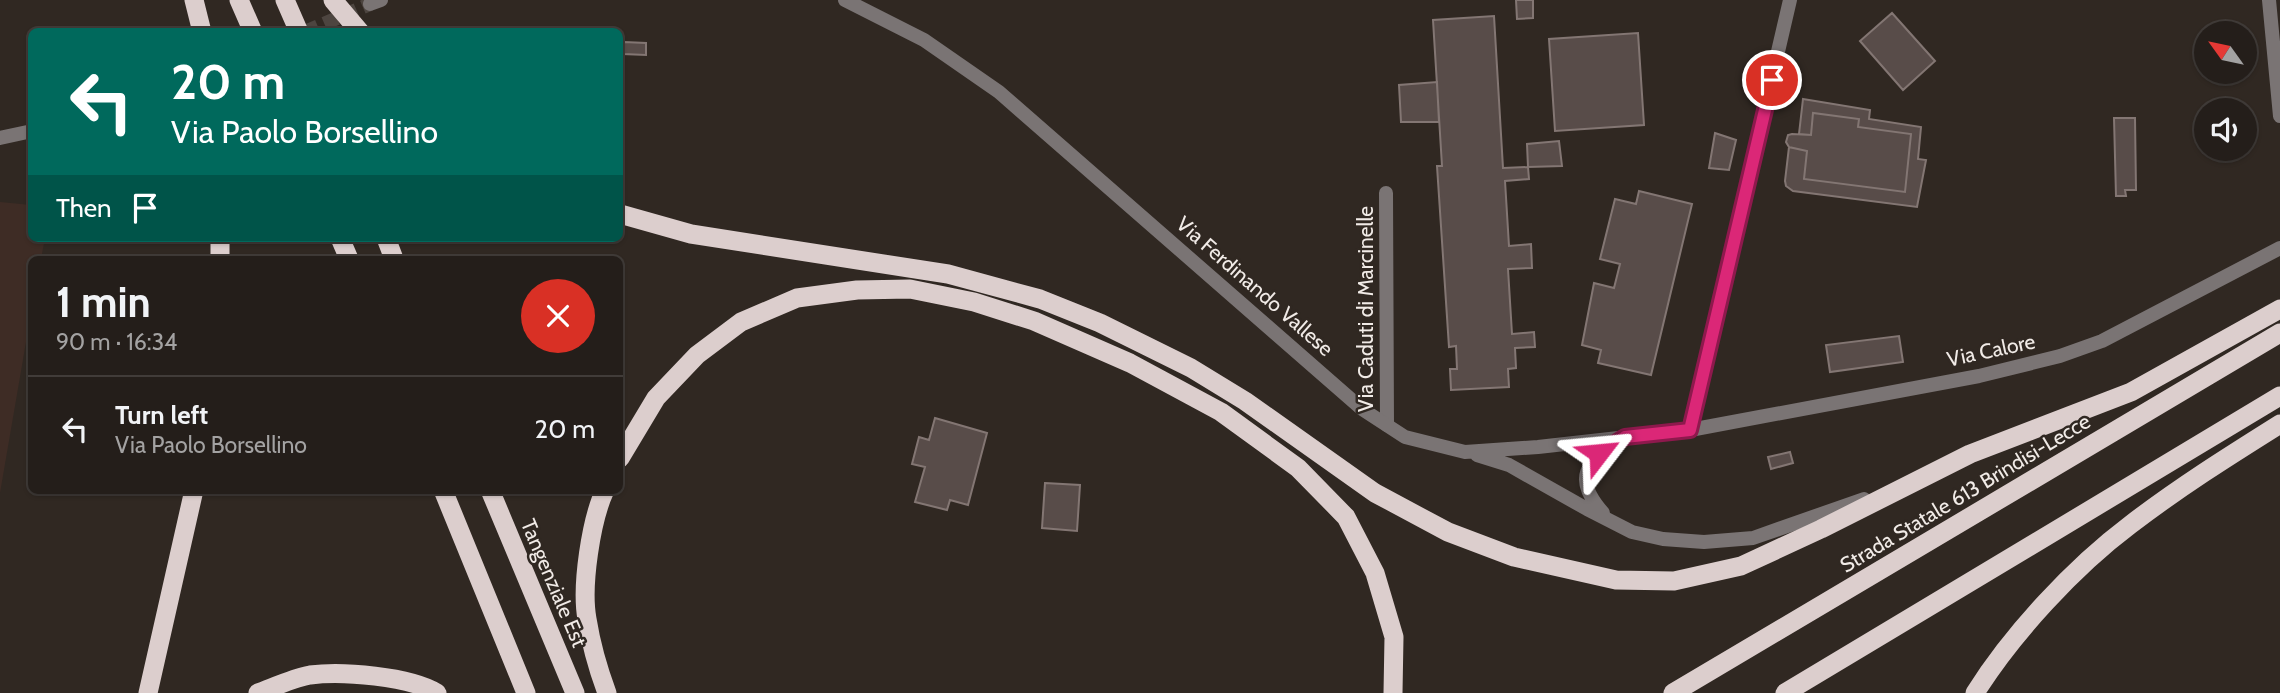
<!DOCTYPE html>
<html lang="en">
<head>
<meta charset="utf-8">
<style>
	body { margin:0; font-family:Cabin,sans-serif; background:#2c2723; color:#f1f3f6; height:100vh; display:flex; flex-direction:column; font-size:26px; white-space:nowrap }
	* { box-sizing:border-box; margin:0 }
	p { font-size:23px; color:#a3a2a2 }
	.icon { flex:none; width:38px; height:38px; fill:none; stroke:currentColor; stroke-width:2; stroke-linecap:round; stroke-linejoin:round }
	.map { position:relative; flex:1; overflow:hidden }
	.side { position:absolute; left:28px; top:256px; width:595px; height:238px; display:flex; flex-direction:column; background:#241e1a; border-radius:10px; box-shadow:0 2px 5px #0004,0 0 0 2px #413c39 }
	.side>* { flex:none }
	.guide { position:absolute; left:28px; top:28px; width:595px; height:214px; border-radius:10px; box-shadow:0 2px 5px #0004,0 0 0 2px #413c39; background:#00695c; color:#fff; overflow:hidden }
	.needle { width:46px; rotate:303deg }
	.tools { position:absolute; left:2194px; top:21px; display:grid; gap:14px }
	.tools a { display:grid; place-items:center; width:63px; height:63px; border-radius:50%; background:#241e1a; box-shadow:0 2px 5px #0004,0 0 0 2px #413c39; font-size:35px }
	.pin { position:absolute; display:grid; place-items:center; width:60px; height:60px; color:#fff; margin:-30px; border:4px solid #fff; border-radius:50%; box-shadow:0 2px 7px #0007 }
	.me { position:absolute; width:77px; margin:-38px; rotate:61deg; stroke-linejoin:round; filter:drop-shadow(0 0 5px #0008) }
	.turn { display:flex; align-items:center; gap:24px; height:147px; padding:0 28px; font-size:32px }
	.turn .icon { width:91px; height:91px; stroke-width:2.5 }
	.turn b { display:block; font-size:49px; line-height:60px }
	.then { display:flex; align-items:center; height:66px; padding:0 28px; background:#0003; gap:14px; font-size:26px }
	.round { display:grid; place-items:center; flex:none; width:74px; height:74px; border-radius:37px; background:#2c2723 }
	.head { display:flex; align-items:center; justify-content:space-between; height:119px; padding:0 28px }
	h1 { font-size:42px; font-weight:800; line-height:52px }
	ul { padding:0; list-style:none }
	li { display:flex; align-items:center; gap:21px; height:105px; padding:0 28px; border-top:2px solid #413c39 }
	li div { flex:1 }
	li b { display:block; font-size:26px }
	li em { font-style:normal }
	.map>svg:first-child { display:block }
	.commercial { fill:#3e2c25 }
	.building { fill:#584c49; stroke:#837673; stroke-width:2 }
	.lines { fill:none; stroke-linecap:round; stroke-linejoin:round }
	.tertiary-tunnel { stroke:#4d4540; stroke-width:14; stroke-dasharray:14 7; stroke-linecap:butt }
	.minor { stroke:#7a7474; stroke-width:14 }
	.tertiary { stroke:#7a7474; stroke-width:14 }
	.trunk { stroke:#dccecd; stroke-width:19 }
	.route-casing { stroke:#8e194d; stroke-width:18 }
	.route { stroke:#db2777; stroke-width:12 }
	.labels { text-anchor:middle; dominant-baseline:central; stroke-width:5; stroke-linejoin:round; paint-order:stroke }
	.street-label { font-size:21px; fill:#f1ebe7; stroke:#302822 }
</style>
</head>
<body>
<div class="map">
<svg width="2280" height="693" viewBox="0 0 2280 693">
	<rect width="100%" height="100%" fill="#302822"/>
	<path class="commercial" d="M0 202 31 205 32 238H45L41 259H32L31 313 0 493Z"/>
	<path class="building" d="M1516 0H1533V18L1517 19Z
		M1892 13 1935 61 1903 90 1860 41Z
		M1494 16 1503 168 1528 167 1529 179 1505 181 1509 246 1531 244 1532 268 1508 269 1512 334 1534 332 1535 347 1515 348 1516 368 1508 369 1509 387 1451 390 1450 369H1457L1456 346 1449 347 1437 166H1442L1433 20Z
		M1638 33 1644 125 1555 131 1549 39Z
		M624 42 646 43V55L623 54Z
		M1437 82 1439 122H1401L1399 85Z
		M1803 99 1870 110 1869 119 1921 127 1918 159 1926 160 1917 207 1793 191 1786 186 1785 181 1789 147 1807 151 1804 179 1905 192 1911 134 1858 127 1859 119 1813 113 1811 135 1799 134Z
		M1813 113 1859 119 1858 127 1911 134 1905 192 1804 179 1807 151 1789 147 1786 142 1788 135 1792 134 1811 135Z
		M2114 118H2135L2136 190H2125L2126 196H2116Z
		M1715 133 1736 140 1729 170 1709 168Z
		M1559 141 1562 166 1528 167 1527 144Z
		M1639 191 1692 204 1651 375 1598 363 1601 350 1582 345 1594 283 1614 288 1620 264 1600 259 1615 199 1636 204Z
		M1899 336 1903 362 1830 372 1826 345Z
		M935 418 987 433 968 505 950 500 947 510 915 502 925 467 912 464 919 437 929 440Z
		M1790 452 1793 463 1771 469 1768 457Z
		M1045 483 1080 485 1077 531 1042 528Z"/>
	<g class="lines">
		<path class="tertiary-tunnel" d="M305 32 370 4"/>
		<path class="minor" d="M2269 0 2280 116
			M1386 193 1387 425
			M1690 430 1790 0"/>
		<path class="tertiary" d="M845 0 924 40 999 92 1362 409 1405 437 1465 452 1538 447 1690 430 1979 376 2060 356 2102 341 2280 248
			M370 4 381 0
			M0 138 32 131
			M1477 455 1509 465 1587 509 1632 532 1663 539 1704 542 1753 538 1864 499
			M1603 513C1572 478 1586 462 1621 440"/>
		<path class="trunk" d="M194 0 202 32
			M239 0 253 32
			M285 0 299 32
			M333 0 360 32
			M620 214 691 234 948 274 1040 299 1100 323 1191 368 1245 401 1375 493 1448 532 1514 557 1616 580 1674 581 1741 566 1821 529 1970 454 2131 392 2280 309
			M340 238 349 259
			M386 238 394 259
			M220 259V238
			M620 458 656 398 697 355 741 322 797 298 857 290 910 289 974 302 1034 321 1130 363 1221 412 1298 468 1346 517 1375 573 1394 637 1393 693
			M443 490 526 693
			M490 490 575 693
			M605 490C591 520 581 586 587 619 591 644 598 669 607 693
			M148 693 194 490
			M258 693C274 687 293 678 310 675 342 671 409 676 437 693
			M1673 693 2280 333
			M1785 693 2280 396
			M1975 693C2012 634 2074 567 2130 525 2178 488 2229 456 2280 424"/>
	</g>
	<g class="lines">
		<defs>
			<path id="route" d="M1599 453 1625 437 1690 430 1772 80"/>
		</defs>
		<use href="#route" class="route-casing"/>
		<use href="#route" class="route"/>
	</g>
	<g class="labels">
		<g class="street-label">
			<text transform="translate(1255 286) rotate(41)">Via Ferdinando Vallese</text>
			<text transform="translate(1365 309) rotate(-90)">Via Caduti di Marcinelle</text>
			<text transform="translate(1991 350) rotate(-12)">Via Calore</text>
			<text transform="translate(1965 493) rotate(-31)">Strada Statale 613 Brindisi-Lecce</text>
			<text transform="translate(554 583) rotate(67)">Tangenziale Est</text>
		</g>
	</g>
</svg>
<div class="tools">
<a><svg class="needle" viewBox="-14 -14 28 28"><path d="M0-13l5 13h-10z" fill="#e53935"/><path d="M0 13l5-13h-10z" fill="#a3a2a2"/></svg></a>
<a><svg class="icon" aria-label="sound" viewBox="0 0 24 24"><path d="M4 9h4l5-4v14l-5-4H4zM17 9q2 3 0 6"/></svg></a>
</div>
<div class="pin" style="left:1772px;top:80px;background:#d93025"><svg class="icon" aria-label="arrive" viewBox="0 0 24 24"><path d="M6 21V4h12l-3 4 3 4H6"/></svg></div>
<svg class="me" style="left:1599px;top:453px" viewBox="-20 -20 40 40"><path d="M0-17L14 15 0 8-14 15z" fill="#db2777" stroke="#fff" stroke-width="4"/></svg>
<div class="guide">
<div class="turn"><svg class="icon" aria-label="left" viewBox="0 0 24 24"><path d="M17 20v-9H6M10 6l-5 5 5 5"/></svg><div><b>20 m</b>Via Paolo Borsellino</div></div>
<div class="then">Then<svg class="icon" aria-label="arrive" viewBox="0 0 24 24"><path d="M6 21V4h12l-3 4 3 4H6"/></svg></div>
</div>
<section class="side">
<div class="head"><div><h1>1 min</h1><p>90 m · 16:34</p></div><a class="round" style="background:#d93025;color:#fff"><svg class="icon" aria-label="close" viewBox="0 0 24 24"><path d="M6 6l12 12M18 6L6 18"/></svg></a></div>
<ul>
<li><svg class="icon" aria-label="left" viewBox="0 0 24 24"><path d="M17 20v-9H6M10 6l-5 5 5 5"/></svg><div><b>Turn left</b><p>Via Paolo Borsellino</p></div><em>20 m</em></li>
</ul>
</section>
</div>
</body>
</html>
